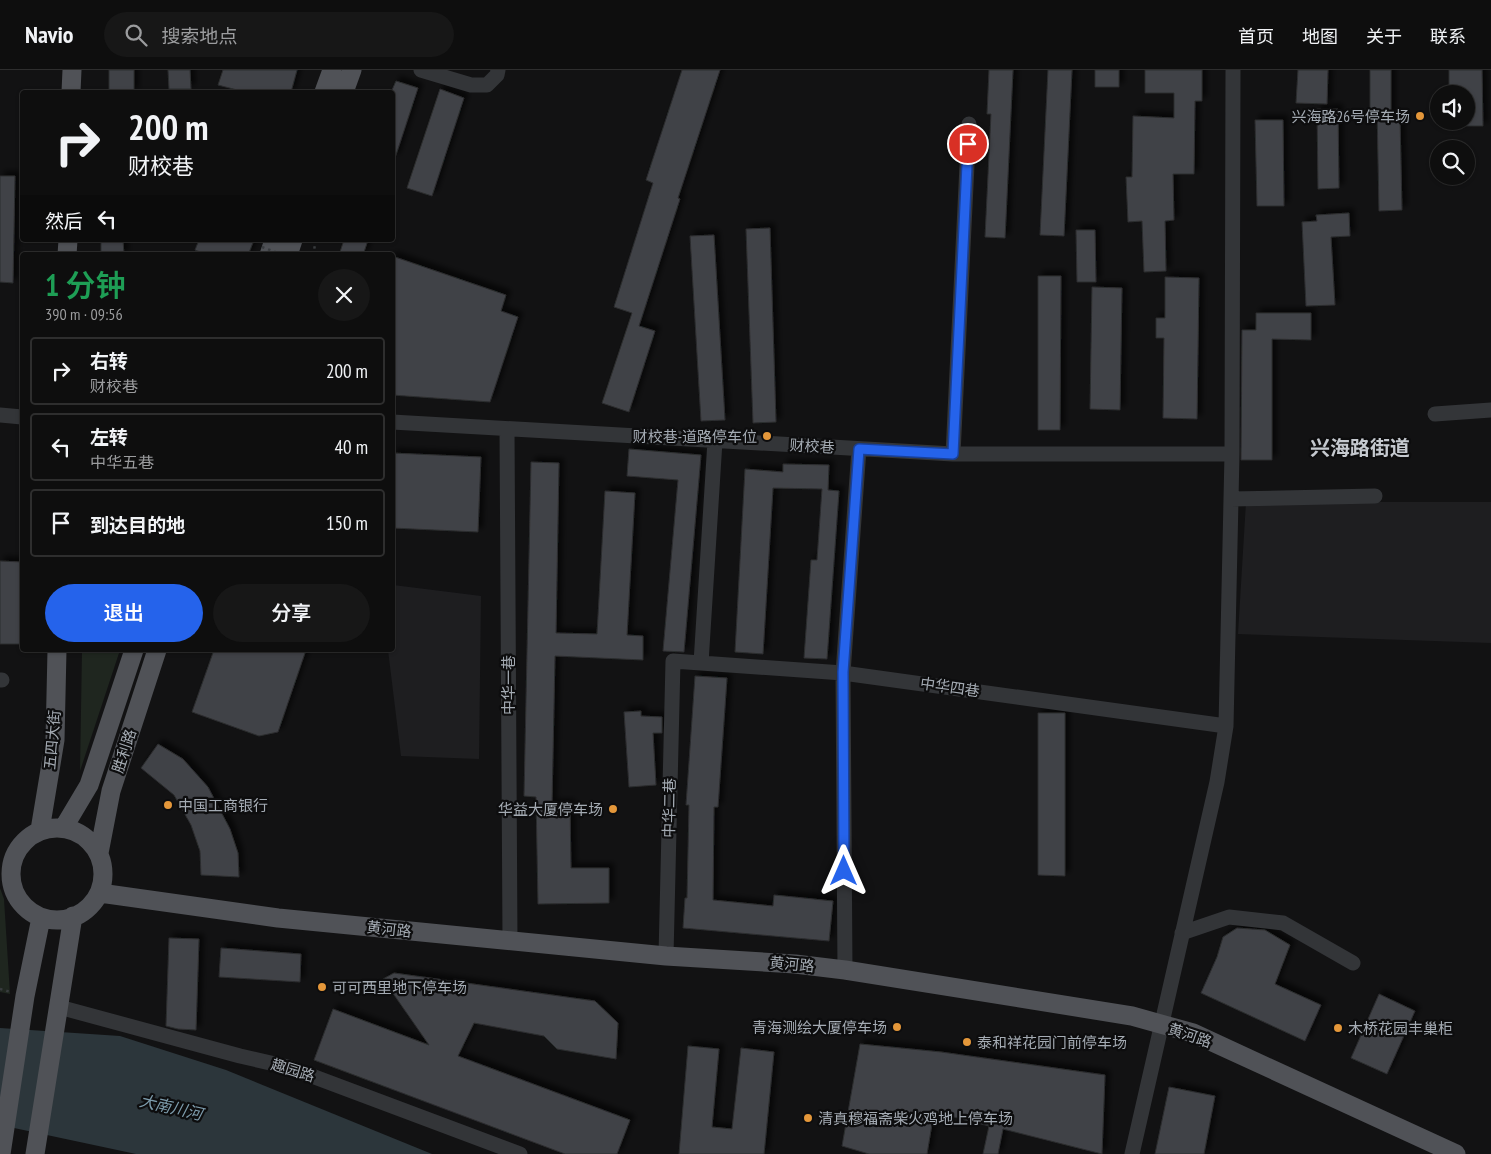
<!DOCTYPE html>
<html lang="zh">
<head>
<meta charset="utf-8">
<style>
	body { margin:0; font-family:"PT Sans Narrow","Noto Sans SC",sans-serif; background:#171717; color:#f1f3f6; height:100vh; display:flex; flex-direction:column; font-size:19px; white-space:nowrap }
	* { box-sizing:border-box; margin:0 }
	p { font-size:16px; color:#9b9c9e }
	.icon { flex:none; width:28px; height:28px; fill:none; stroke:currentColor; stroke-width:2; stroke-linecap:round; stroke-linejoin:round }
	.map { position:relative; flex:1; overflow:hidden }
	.drawer { position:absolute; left:20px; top:182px; width:375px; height:400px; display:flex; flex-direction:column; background:#0e0e0e; border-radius:5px; box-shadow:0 1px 4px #0004,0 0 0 1px #2e2e2e }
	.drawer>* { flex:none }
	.hud { position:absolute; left:20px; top:20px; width:375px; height:152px; border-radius:5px; box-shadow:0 1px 4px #0004,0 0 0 1px #2e2e2e; background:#0e0e0e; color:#f1f3f6; overflow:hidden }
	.controls { position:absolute; left:1430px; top:15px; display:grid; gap:10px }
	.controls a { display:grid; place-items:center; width:45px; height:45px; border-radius:50%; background:#0e0e0e; box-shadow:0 1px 4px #0004,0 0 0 1px #2e2e2e; font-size:25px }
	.pin { position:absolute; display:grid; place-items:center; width:42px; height:42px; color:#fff; margin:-21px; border:2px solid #fff; border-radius:50%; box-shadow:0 1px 5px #0007 }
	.me { position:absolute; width:55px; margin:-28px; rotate:0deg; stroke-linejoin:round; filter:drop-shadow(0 0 4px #0008) }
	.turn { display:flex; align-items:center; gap:18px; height:105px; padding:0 25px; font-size:22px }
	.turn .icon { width:65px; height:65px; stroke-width:2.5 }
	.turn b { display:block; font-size:35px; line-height:42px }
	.then { display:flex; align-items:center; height:48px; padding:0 25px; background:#0003; gap:10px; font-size:19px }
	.round { display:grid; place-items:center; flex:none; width:52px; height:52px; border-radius:26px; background:#171717 }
	.overview { display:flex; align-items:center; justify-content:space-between; height:85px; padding:0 25px }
	h1 { font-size:30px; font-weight:600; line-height:38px; color:#1e9e55 }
	.button { display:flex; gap:10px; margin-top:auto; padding:10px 25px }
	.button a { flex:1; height:58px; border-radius:30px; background:#2563eb; color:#fff; font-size:20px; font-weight:600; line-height:58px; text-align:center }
	.button a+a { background:#171717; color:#f1f3f6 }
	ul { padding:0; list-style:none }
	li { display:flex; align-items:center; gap:15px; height:68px; margin:0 10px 8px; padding:0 15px; border:2px solid #2e2e2e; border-radius:5px }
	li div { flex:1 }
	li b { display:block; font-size:19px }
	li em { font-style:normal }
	header { display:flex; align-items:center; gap:30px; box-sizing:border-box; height:70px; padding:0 25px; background:#0e0e0e; border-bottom:1px solid #2e2e2e }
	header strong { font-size:24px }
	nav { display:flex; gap:28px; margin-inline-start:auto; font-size:18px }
	.search { width:350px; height:45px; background:#171717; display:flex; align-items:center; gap:12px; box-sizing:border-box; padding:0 18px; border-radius:28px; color:#9b9c9e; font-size:19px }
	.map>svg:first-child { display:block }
	.built { fill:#1e1e20 }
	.green { fill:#1f261f }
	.water { fill:#2c363b }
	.building { fill:#414246; stroke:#2c2d2f; filter:url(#shadow) }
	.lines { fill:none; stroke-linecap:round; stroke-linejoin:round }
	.path { stroke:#393c3f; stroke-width:2.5; stroke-dasharray:2.5 4; stroke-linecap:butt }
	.minor { stroke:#333538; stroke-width:15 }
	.major { stroke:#505257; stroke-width:19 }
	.path-bridge { stroke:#393c3f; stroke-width:2.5; stroke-dasharray:2.5 4; stroke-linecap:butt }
	.route-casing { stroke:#184099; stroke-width:12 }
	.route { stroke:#2563eb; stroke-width:9 }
	.poi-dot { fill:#e4973a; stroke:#0d0d0e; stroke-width:2 }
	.labels { text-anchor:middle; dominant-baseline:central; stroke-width:4.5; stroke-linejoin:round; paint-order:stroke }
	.poi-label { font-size:15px; fill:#a4abb3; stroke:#0d0d0e; text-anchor:start }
	.street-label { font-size:15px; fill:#a4abb3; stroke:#0d0d0e }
	.water-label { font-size:16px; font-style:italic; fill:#7d9cac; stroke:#0d0d0e }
	.district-label { font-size:20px; font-weight:bold; fill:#c5c9cf; stroke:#0d0d0e }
</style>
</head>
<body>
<header>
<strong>Navio</strong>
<div class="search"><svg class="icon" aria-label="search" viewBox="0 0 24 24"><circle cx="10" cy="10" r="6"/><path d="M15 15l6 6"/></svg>搜索地点</div>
<nav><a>首页</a><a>地图</a><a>关于</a><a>联系</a></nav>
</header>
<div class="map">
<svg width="1491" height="1084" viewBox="0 0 1491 1084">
	<defs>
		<filter id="shadow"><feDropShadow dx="4.5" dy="-4.5" stdDeviation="2.5" flood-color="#0009"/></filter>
	</defs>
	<rect width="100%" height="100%" fill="#121213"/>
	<path class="built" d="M1246 432H1491V573L1238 564Z
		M393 515 481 526 479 689 401 686 388 580H392Z"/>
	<path class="green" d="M82 580H120L80 701Z
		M0 818 4 829 10 924 0 922Z"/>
	<path class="water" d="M0 958 120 966 226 1000 432 1084H136L0 1055Z"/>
	<path class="building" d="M109 0H134V22H109Z
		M168 0H190L191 19H169Z
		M223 0H297L291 22H245L218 15Z
		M682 0H720L678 128 680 129 639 256 655 261 629 342 602 333 632 243 614 237 653 113 646 110Z
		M989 0H1013L1005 168 985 167 991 44H987Z
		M1048 0H1072L1064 166 1040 165Z
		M1095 0H1119V17H1095Z
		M1145 0H1202V31H1195L1194 104H1173L1174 150 1165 151 1166 201 1144 202 1142 151 1128 152 1126 107H1132L1133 46 1174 48V23H1145Z
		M1298 0H1328L1327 34 1296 33Z
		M1370 0H1391V49L1400 48 1402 140 1379 141 1377 38H1370Z
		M1449 0H1482L1483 56H1466V24H1449Z
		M396 11 418 18 395 88 392 87V20Z
		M440 19 464 28 432 126 407 118Z
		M1317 39H1338L1339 118 1318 119Z
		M1255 50H1283L1284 136H1257Z
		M0 106H15L13 213 0 212Z
		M1349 143 1350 166 1331 167 1335 235 1306 236 1302 152 1317 151 1316 145Z
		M770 158 776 352 753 353 746 159Z
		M1076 160H1095L1096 212H1077Z
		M714 165 725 350 701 351 690 166Z
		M101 170H123L124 185H101Z
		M199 170H254L248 185H208L195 180Z
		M344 170H368L363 185H339Z
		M392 186 506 225 501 241 518 247 490 332 392 325Z
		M1038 206H1061L1060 360H1038Z
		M1165 207 1199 208 1197 349 1163 348 1164 268H1156V248H1165Z
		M1092 217 1122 218 1120 340 1090 339Z
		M1256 243H1311V270L1272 269V390H1241L1242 260H1256Z
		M629 379 701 385 684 582 663 581 678 410 627 406Z
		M392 383 481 387 478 462 392 458Z
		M531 392 559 393 556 563 597 564 605 421 635 423 627 565 643 566V590L555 586 552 734H570L571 798H609V833L538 834 536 727 524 726Z
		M783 394 829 395 828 420 839 421 827 589 804 588 811 490H817L822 419 773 418 763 584 735 582 745 399 783 402Z
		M0 491 22 492V574H0Z
		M214 580H306L278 662 259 666 192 642Z
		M695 606 727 608 718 737H714L713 830 773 836 774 825 833 831 829 871 683 858 685 828H687L689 735H686Z
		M641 641V646L662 647V663H653L656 715 629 717 624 642Z
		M1038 643H1065V806L1038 805Z
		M158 674 183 689 208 717 230 759 238 783 239 807 201 805 200 781 191 755 174 725 141 698Z
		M1237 858 1265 860 1290 875 1275 914 1321 935 1305 971 1201 923 1217 887 1223 867Z
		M169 868 199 869 196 960 178 959 166 956Z
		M221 878 301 884 300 912 219 907Z
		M394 903 595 931 618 953 616 989 557 979 544 966 474 953 458 986 630 1050 617 1084H565L314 990 333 939 429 975 383 909Z
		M1379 924 1415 941 1387 1004 1351 988Z
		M860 974 941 982 1105 1005 1102 1084 1003 1059 998 1084H983L989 1056 934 1042 927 1084H869L842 1076Z
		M688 976 719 979 712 1057 732 1059 741 978 774 982 764 1084H679Z
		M1169 1017 1215 1026 1204 1084H1155Z"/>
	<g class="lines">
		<path class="path" d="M313 185 316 170
			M0 919 11 922"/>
		<path class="minor" d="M421 0 471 15H487L497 5 498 0
			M1435 344 1491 340
			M0 345 22 347
			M392 352 953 384H1232
			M507 359 510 870
			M953 384 969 54
			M1231 429 1375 426
			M701 593 715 371
			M0 610H2
			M1182 863 1229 847 1283 853 1353 893
			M666 886 673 591 843 603 1226 656
			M845 900 843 603 859 379
			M59 937 240 986 288 997 520 1084
			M1132 1084 1217 712 1226 656 1232 384 1233 0"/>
		<path class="major" d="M71 22 72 0
			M324 22 332 0
			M344 22 352 0
			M67 185 68 170
			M269 185 274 170
			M288 185 293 170
			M64 757 89 715 134 580
			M11 804a46 46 0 1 1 92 0a46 46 0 1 1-92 0Z
			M40 760 55 670 57 580
			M99 783 111 721 157 580
			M100 823 278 848 666 886 795 894 845 900 1132 946 1193 963 1456 1084
			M1 1084 25 926 41 848
			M35 1084 73 846"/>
		<path class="path-bridge" d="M262 177 283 185"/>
	</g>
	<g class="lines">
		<defs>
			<path id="route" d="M844 801 843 602 859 379 953 384 968 74"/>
		</defs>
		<use href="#route" class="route-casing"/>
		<use href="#route" class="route"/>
	</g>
	<g class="poi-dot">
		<circle cx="1420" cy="46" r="5"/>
		<circle cx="767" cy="366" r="5"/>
		<circle cx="168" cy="735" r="5"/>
		<circle cx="613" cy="739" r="5"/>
		<circle cx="322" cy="917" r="5"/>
		<circle cx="897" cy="957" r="5"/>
		<circle cx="1338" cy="958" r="5"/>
		<circle cx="967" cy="972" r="5"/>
		<circle cx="808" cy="1048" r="5"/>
	</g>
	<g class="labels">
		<g class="poi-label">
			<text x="1410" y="46" text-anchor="end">兴海路26号停车场</text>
			<text x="757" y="366" text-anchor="end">财校巷-道路停车位</text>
			<text x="178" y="735">中国工商银行</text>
			<text x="603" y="739" text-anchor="end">华益大厦停车场</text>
			<text x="332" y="917">可可西里地下停车场</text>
			<text x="887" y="957" text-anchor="end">青海测绘大厦停车场</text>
			<text x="1348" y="958">木桥花园丰巢柜</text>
			<text x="977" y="972">泰和祥花园门前停车场</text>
			<text x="818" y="1048">清真穆福斋柴火鸡地上停车场</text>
		</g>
		<g class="street-label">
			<text transform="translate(812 376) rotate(3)">财校巷</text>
			<text transform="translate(508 615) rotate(-90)">中华一巷</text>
			<text transform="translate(950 617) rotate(8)">中华四巷</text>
			<text transform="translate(52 670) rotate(-85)">五四大街</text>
			<text transform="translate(124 681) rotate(-72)">胜利路</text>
			<text transform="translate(669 738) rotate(-89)">中华二巷</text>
			<text transform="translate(389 859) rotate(6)">黄河路</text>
			<text transform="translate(792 894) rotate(5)">黄河路</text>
			<text transform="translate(1190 965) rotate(19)">黄河路</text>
			<text transform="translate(293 1000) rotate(17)">趣园路</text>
		</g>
		<g class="water-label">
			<text transform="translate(171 1037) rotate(13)">大南川河</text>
		</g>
		<g class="district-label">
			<text x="1360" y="378">兴海路街道</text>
		</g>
	</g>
</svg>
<div class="controls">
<a><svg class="icon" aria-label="sound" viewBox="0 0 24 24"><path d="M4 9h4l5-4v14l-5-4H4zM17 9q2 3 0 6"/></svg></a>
<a><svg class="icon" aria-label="search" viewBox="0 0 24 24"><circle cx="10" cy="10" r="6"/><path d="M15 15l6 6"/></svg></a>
</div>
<div class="pin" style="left:968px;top:74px;background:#d93025"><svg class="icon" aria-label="arrive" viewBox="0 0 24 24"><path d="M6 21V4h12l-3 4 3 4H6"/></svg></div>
<svg class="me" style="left:844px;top:801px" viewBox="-20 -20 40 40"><path d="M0-17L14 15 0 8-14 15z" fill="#2563eb" stroke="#fff" stroke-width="4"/></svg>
<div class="hud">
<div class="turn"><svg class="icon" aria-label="right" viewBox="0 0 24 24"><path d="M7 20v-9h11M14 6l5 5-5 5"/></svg><div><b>200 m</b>财校巷</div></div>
<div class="then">然后<svg class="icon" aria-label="left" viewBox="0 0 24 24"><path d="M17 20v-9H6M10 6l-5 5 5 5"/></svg></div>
</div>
<section class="drawer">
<div class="overview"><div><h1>1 分钟</h1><p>390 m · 09:56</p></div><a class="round"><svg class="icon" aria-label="close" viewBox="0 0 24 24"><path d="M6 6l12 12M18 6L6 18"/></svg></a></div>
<ul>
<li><svg class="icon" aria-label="right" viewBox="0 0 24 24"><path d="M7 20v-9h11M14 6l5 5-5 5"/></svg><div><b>右转</b><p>财校巷</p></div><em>200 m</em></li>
<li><svg class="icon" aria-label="left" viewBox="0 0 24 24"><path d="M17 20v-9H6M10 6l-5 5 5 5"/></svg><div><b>左转</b><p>中华五巷</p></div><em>40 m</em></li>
<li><svg class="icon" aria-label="arrive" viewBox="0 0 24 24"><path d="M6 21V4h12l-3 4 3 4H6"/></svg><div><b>到达目的地</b></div><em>150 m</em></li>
</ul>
<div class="button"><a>退出</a><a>分享</a></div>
</section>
</div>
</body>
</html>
